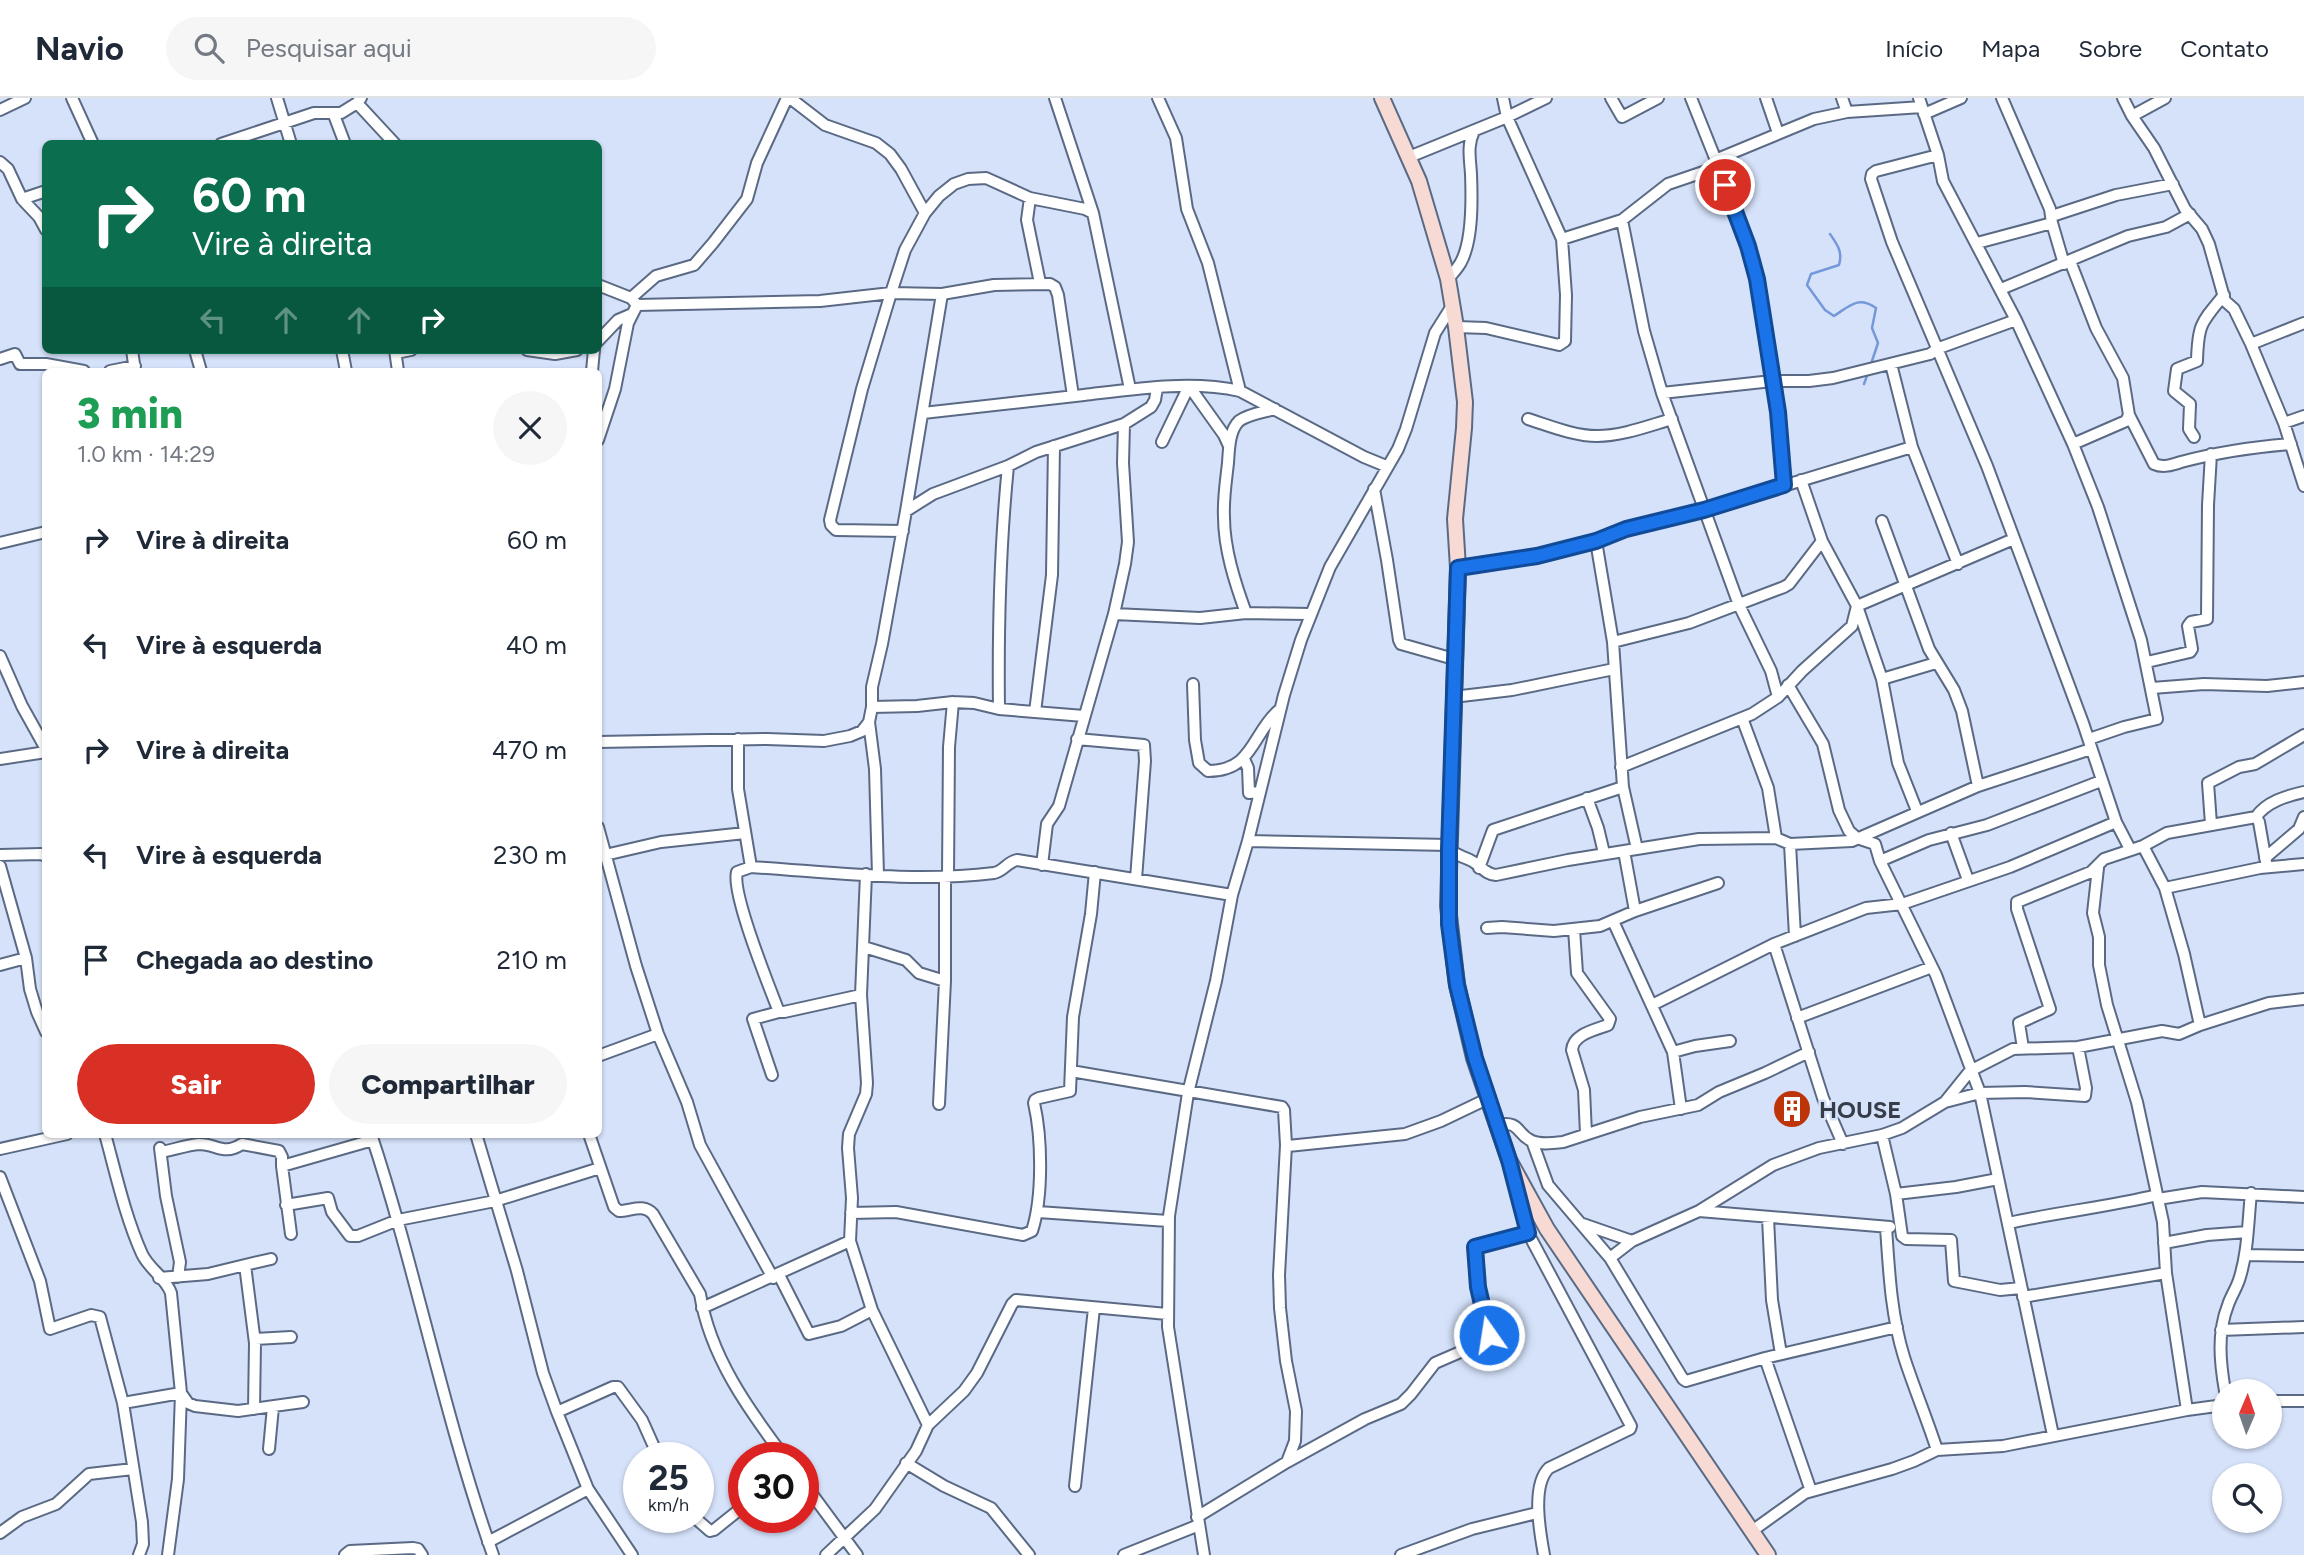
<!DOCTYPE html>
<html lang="pt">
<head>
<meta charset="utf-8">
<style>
	body { margin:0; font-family:Figtree,sans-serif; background:#f6f6f7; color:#1f2937; height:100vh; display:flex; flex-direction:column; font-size:26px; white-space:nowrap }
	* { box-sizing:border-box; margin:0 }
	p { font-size:23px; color:#747a83 }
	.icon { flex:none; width:38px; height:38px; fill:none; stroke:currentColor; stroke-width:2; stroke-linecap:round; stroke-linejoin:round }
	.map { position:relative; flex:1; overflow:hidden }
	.side { position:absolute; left:42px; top:270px; width:560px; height:770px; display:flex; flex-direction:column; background:#fff; border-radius:10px; box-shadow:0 2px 5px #0004 }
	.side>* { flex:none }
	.banner { position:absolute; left:42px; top:42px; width:560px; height:214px; border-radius:10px; box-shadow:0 2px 5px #0004; background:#0b6e4f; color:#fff; overflow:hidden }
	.needle { width:46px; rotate:2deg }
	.fabs { position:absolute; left:2212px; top:1281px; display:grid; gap:14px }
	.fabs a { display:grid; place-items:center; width:70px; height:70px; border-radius:50%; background:#fff; box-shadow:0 2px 5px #0004; font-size:35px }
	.speed { position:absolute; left:623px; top:1344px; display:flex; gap:14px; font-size:35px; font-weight:700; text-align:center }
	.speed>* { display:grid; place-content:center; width:91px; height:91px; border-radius:50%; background:#fff; box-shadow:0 2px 5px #0004; line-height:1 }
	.speed small { font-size:18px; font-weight:400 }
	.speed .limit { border:10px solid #d22; background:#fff; color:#111 }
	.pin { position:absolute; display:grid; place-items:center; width:60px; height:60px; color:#fff; margin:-30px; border:4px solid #fff; border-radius:50%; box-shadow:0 2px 7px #0007 }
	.me { position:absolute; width:77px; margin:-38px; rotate:347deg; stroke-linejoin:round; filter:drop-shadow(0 0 5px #0008) }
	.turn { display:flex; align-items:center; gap:24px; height:147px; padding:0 35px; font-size:32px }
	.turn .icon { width:91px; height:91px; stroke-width:2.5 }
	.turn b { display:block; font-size:49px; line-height:60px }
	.lanes { display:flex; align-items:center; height:66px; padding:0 35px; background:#0003; justify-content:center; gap:35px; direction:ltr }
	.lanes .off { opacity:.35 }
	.round { display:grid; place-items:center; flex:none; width:74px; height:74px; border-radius:37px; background:#f6f6f7 }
	.overview { display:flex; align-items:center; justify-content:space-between; height:119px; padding:0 35px }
	h1 { font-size:42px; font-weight:800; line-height:52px; color:#1e9e55 }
	.primary-button { display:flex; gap:14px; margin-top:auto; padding:14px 35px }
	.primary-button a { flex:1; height:80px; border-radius:42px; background:#d93025; color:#fff; font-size:28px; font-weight:800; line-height:80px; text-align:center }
	.primary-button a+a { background:#f6f6f7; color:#1f2937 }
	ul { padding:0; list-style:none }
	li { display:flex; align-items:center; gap:21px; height:105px; padding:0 35px }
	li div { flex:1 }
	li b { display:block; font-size:26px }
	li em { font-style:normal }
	header { display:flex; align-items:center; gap:42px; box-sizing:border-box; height:98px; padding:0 35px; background:#fff; border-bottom:2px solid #e0e1e3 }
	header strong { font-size:33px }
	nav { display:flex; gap:38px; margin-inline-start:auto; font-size:24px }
	.search { width:490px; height:63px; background:#f6f6f7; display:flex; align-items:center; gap:18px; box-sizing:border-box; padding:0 24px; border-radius:38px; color:#747a83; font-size:26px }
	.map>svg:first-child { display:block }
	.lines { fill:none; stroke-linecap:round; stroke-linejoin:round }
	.stream { stroke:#7598d9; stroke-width:2.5 }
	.street-casing { stroke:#5b6a84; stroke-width:14 }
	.secondary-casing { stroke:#5b6a84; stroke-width:18 }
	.street { stroke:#fff; stroke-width:10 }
	.secondary { stroke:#f7dad3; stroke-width:14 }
	.route-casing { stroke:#114b97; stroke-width:18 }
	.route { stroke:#1a73e8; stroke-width:12 }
	.labels { text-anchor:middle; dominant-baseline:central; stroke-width:5; stroke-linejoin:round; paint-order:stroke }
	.poi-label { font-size:24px; font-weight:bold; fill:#363c48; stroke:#d5e2fa; text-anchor:start }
</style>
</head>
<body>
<header>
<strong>Navio</strong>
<div class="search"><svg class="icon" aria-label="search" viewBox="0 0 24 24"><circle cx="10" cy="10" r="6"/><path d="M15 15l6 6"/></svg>Pesquisar aqui</div>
<nav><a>Início</a><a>Mapa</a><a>Sobre</a><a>Contato</a></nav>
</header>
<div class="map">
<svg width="2304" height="1457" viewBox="0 0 2304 1457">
	<rect width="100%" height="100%" fill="#d5e2fa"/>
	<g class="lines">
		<path class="stream" d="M1830 136C1837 146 1843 154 1839 167L1811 176 1807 187 1825 212 1834 218C1851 207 1858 198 1876 210L1872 230 1878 245 1871 266
			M1864 286 1868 275"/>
		<defs>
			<path id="street" d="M72 0 93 46
				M277 0 291 46
				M790 0 825 27 876 45 890 56 901 71 925 115
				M1055 0 1093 115
				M1158 0 1176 40 1187 111 1208 165 1240 293
				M1611 0 1622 19 1658 0
				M1691 0 1733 105 1757 181 1778 314 1784 387
				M1766 0 1778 35
				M1842 0 1847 14
				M1919 0 1938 57 1943 83 2016 222 2073 346 2098 409 2141 542 2157 621 2124 629 2089 641
				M2002 0 2050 111 2052 125 2064 166
				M2123 0 2132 18 2154 50 2185 111 2202 131 2209 146 2225 203 2234 211 2251 246 2284 325 2304 388
				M357 5 395 46
				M0 12 25 0
				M1924 16 1961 0
				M334 17 345 46
				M2132 18 2165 0
				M221 46 314 15H341L357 5 361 0
				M1938 57 1876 73 1872 76 1871 81 1892 144 1987 368 2083 625 2116 724 2130 751
				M1409 59 1507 19 1546 0
				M1715 62 1814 21 1847 14 1922 9
				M0 64 8 71 22 101
				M46 93 22 101 39 119 46 132
				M1030 100 1027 122 1040 185
				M2052 118 2116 97 2173 86
				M1622 122 1644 233 1662 295 1739 507 1771 573 1778 599
				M1562 141 1622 122 1668 86 1718 69
				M1977 145 2052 125
				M2070 163 2096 230 2123 280 2129 317 2154 366C2163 370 2172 367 2181 364 2218 354 2253 349 2291 346
				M1448 181C1452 176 1458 170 1461 164 1473 142 1472 101 1471 76 1470 60 1467 47 1474 33
				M598 187 631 200 637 207 820 203 891 195 942 196 994 187 1050 186 1055 189 1058 197 1073 298
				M2001 191 2128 138 2166 129 2190 116
				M631 200 656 178 694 167 713 145 747 101 757 65 787 0
				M1456 229 1486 230 1559 247 1565 243 1566 197 1562 141 1507 19 1503 0
				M598 243 618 222 632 216
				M2251 246 2304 225
				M132 252 135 273
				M195 252 201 273
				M342 252 346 273
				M395 252 398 273
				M527 252 555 256 577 252
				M396 255 411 252
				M0 261 15 256 20 266H46L84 273
				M1891 266 1912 349 1958 466
				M110 273 135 268
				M592 273 594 252
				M1662 295 1772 283H1809L1833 280 1930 256 1939 250 2016 222
				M923 315C977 309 1030 303 1084 297 1134 291 1190 282 1240 293L1364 359 1386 368
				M1528 321C1550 328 1574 338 1597 338 1622 338 1648 328 1672 321
				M2284 325 2304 318
				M2194 339 2189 331 2190 306 2174 293 2177 271 2197 263C2198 226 2201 225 2224 197
				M598 342 615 291 628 225 637 207
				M1162 344 1189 288 1224 337 1229 348
				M2073 346 2126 323 2129 317
				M1801 382 1822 443 1857 508 1882 581 1898 665 1917 713
				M1374 391 1387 462 1399 542 1401 546 1454 561
				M906 413 933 396 1008 368 1036 354 1124 326 1151 309 1155 302 1157 290
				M1882 423 1929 551 1954 592 1962 613 1978 688
				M903 433 836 432 831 427 830 422 862 291 891 195 905 152 925 115 939 98 954 86 968 81 986 80 1030 100 1085 111 1093 115 1130 291
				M1596 443 1613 544 1623 689 1637 751
				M0 445 46 434
				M1458 470 1537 458 1596 443 1626 431 1704 412 1912 349
				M1246 515C1235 485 1224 451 1224 419 1223 401 1226 383 1228 365 1229 351 1229 333 1239 323 1248 316 1264 314 1275 311
				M1114 516 1200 520 1246 515 1310 516
				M1613 544 1689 525 1784 489 1789 486 1822 443
				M0 558 22 608 46 651
				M2147 564 2190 554 2192 551 2188 528 2191 524 2207 521 2208 407 2211 356
				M1882 581 1936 565
				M1193 586 1195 642 1199 665 1208 673C1253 673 1252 636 1278 613
				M1788 587 1823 646 1839 712 1849 733 1857 740 1875 746 1880 763 1936 877 1980 995 2053 1337
				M2152 590 2204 586 2267 588 2304 584
				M1453 599 1512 592 1614 571
				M872 609 917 608 953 604 974 605 999 611 1084 618
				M999 611C998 530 1000 448 1008 368
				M1035 614 1052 477 1054 348
				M1742 620 1768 690 1776 740
				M869 624 875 671 878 777
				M738 641V691L751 769
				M1077 641 1144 647 1145 663 1136 781
				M598 644 767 641 824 643 850 638 862 633 869 624 872 609V589L882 546 906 413 942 196
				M0 661 46 654
				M1244 661 1248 670 1249 695 1260 694
				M1621 669 1752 616 1778 599 1802 573 1852 528 1857 508 2009 443H2013
				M1587 700 1598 730 1604 755
				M2256 719 2259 724 2266 764
				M2211 726 2208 685 2239 669 2255 666 2304 637
				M598 729 636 868 658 936 687 1004 700 1047 773 1180
				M1951 735 1968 782
				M1248 743 1449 747
				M1790 746 1795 838
				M2143 748 2165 790 2184 856 2200 927
				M1449 751C1457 758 1462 758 1470 762 1481 767 1484 776 1496 777L1568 762 1699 741 1776 740 1790 746 1852 743 1978 688 2091 651
				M1624 753 1635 813
				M0 757 41 756 46 758
				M605 757 661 744 745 735
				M2265 760 2299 731 2304 719
				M1880 763 1929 742 1987 727 2101 683
				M1042 767 1047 726 1059 708 1114 516 1125 466 1128 444 1123 365 1124 326
				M0 768 26 860 30 891 37 914 46 934
				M1479 770 1493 732 1623 689
				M2098 770 2093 815 2099 839V867L2107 907 2137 1004 2163 1124 2166 1175 2187 1312
				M866 776 861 897 867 985 866 996 849 1036 848 1050 852 1100 850 1143 872 1212 928 1327
				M948 778 949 649 953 604
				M2165 790 2260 770 2304 766
				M1613 823 1673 954 1681 1011
				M1487 830 1502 829 1554 833 1600 828 1635 813 1718 785
				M1574 831 1577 875 1610 921 1608 927C1595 932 1573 936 1572 952L1584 992 1586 1036
				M1774 846 1823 1000 1843 1046
				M864 849 906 862 919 875 945 883 939 1006
				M0 867 26 860
				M945 883V778
				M861 897 784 914H779C769 888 731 795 737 774L751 769C831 774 914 785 994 775 1004 773 1007 764 1017 762L1232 797
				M1652 907 1774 846 1866 810 1902 806 2010 769 2116 724
				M1797 920 1932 869
				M2023 950 2019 925 2050 911 2017 811V804L2091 774 2104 761 2143 748 2167 735 2256 719C2266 704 2286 698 2304 694
				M1673 954 1695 948 1730 943
				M598 958 658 936
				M1071 973 1282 1009 1284 1012 1286 1047 1288 1048 1405 1036 1441 1023 1487 1001
				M772 977 753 921 779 914
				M1945 1004 1970 973 2013 951 2078 949 2162 933 2179 936 2200 927 2269 905 2304 901
				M1496 1027C1522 1022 1515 1036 1532 1043 1541 1047 1554 1045 1563 1044L1640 1019 1698 1007 1719 994 1765 975 1809 954
				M105 1036C116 1076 125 1118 142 1156 149 1171 166 1180 171 1195L181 1295 178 1381 168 1457
				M371 1036C417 1175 444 1319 493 1457
				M476 1036 517 1173 543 1275 557 1314 588 1391 632 1457
				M589 1036 614 1109 619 1113C631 1113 643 1105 653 1116L700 1196C710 1258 748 1311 785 1360
				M1882 1037 1896 1096 1902 1138 1906 1141 1951 1142 1954 1183 2000 1192 2021 1190
				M1532 1043 1548 1087 1610 1160 1683 1281 1686 1283 1765 1260 1897 1229
				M1286 1047 1279 1177 1280 1210 1286 1263 1296 1313 1295 1343 1287 1364
				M160 1050 166 1098 180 1164 178 1179
				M0 1051 67 1036
				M161 1054C173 1052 187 1047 199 1046 217 1046 223 1058 242 1046L279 1053 282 1059V1068L373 1042
				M282 1068 291 1136
				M1513 1077 1528 1135 1631 1328 1630 1331 1549 1370C1531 1387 1540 1435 1544 1457
				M0 1079 40 1183 50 1231 91 1217 100 1219 123 1305 142 1424 143 1446 139 1457
				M1896 1096 1956 1089 1998 1081
				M2158 1101 2202 1094 2304 1099
				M286 1107 328 1100 332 1114 350 1138H358L398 1122 495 1103 600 1070
				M1699 1113 1890 1129
				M1038 1114 1168 1123
				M851 1115 896 1114 1023 1137 1032 1133C1043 1099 1042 1040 1034 1005L1035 1002 1039 1000 1070 993 1073 919 1091 816 1095 774
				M1768 1120 1772 1202 1781 1256
				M2009 1125C2058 1114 2108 1109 2157 1097
				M1583 1126 1632 1143
				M1886 1129C1889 1173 1891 1217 1904 1259 1914 1290 1927 1321 1937 1352
				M2164 1145 2207 1137 2247 1134
				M2245 1157 2304 1158
				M1610 1160 1632 1143 1699 1113 1773 1067 1819 1050 1882 1037 1902 1030 1945 1004 1980 995 2025 994 2085 998 2086 990 2078 949
				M245 1167 271 1161
				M779 1177 809 1236 841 1228 872 1212
				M159 1180 208 1176 245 1167 255 1245 254 1311
				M2023 1199 2166 1175
				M702 1210 850 1143
				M2221 1232 2304 1229
				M255 1241 291 1239
				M1765 1260 1811 1393
				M2225 1293C2220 1264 2217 1235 2228 1207 2231 1198 2236 1191 2239 1182 2248 1155 2248 1124 2251 1095
				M181 1295 188 1305 195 1308 238 1313 303 1304
				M2270 1303H2304
				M123 1305 181 1295
				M557 1314 613 1289H618L642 1322 659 1360
				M269 1351 273 1309
				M906 1365 944 1388 991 1410 1029 1457
				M803 1384 857 1457
				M1075 1388 1094 1210
				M694 1419 710 1433 714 1432 744 1408
				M1197 1419 1287 1364 1365 1321 1401 1306 1411 1296 1435 1265 1488 1242 1489 1237 1478 1189 1475 1149 1528 1135
				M1752 1433 1805 1395 1892 1371 1914 1363 1937 1352 2003 1348 2187 1312 2224 1307
				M0 1435 22 1419 56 1406 89 1376 133 1371
				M488 1444 588 1391
				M345 1457 350 1453 413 1450 418 1451 422 1457
				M826 1457 875 1411 916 1353 928 1327 964 1293 977 1275 1012 1206 1016 1202 1167 1216
				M1124 1457 1199 1427
				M1204 1457 1168 1229 1169 1118 1188 995 1216 883 1232 797 1248 743 1284 597 1301 542 1330 469 1398 351 1406 331 1435 235 1452 208
				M1401 1457 1472 1431 1537 1415"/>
			<path id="secondary" d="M1382 0 1419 83 1448 181 1456 229 1465 304 1464 330 1455 421 1458 470 1448 808 1457 887 1474 960 1509 1062 1547 1131 1768 1457"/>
		</defs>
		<use href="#street" class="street-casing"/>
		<use href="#secondary" class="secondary-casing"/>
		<use href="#street" class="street"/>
		<use href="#secondary" class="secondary"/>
	</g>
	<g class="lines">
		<defs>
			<path id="route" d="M1489 1237 1478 1189 1475 1149 1528 1135 1509 1062 1475 960 1457 887 1449 826V751L1458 470 1537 458 1596 443 1626 431 1704 412 1784 387 1778 314 1757 181 1748 148 1725 87"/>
		</defs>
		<use href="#route" class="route-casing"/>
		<use href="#route" class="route"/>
	</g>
	<defs>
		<symbol id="building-disc" viewBox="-11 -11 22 22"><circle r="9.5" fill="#bd3408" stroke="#d5e2fa"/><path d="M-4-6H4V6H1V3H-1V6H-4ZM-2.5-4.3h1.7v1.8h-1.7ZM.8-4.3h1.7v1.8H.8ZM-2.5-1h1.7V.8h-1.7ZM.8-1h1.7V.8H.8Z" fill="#fff"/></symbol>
	</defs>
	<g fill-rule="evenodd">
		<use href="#building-disc" x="1770" y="989" width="44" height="44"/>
	</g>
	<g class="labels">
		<g class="poi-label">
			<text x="1819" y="1011">HOUSE</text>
		</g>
	</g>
</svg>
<div class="fabs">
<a><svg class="needle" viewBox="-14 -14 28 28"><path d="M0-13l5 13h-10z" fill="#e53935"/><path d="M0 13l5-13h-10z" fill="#747a83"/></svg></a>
<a><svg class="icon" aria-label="search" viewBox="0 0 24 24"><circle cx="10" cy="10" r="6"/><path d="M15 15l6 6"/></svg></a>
</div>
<div class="speed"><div>25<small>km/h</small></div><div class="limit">30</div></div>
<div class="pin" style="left:1725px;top:87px;background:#d93025"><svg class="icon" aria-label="arrive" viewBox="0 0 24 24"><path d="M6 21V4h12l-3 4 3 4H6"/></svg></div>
<svg class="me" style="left:1489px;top:1237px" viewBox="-20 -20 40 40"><circle r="17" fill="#1a73e8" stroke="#fff" stroke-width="3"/><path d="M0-11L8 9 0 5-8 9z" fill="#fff"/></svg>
<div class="banner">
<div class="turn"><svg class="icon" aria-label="right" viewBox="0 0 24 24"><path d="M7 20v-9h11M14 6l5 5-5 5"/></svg><div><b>60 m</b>Vire à direita</div></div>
<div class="lanes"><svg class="icon off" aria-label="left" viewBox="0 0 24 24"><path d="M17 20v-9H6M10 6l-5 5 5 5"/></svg><svg class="icon off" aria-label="ahead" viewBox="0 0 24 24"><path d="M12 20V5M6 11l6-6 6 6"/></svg><svg class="icon off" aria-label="ahead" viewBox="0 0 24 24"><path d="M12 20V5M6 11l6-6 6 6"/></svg><svg class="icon" aria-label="right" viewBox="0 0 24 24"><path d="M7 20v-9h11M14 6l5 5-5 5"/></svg></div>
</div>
<section class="side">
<div class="overview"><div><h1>3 min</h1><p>1.0 km · 14:29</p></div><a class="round"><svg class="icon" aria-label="close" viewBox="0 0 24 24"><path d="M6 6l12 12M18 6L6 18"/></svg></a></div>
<ul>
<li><svg class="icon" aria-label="right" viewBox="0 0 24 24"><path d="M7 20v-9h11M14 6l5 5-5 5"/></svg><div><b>Vire à direita</b></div><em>60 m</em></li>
<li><svg class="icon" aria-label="left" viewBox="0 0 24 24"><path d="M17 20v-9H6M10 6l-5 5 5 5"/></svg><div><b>Vire à esquerda</b></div><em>40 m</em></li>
<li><svg class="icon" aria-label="right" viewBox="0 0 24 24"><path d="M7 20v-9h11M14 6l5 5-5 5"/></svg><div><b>Vire à direita</b></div><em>470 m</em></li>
<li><svg class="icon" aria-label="left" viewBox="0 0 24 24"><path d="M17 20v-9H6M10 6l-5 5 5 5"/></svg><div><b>Vire à esquerda</b></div><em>230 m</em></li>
<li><svg class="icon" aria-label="arrive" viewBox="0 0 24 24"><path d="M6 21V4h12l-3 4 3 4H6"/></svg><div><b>Chegada ao destino</b></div><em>210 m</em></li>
</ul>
<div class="primary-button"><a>Sair</a><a>Compartilhar</a></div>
</section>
</div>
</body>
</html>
